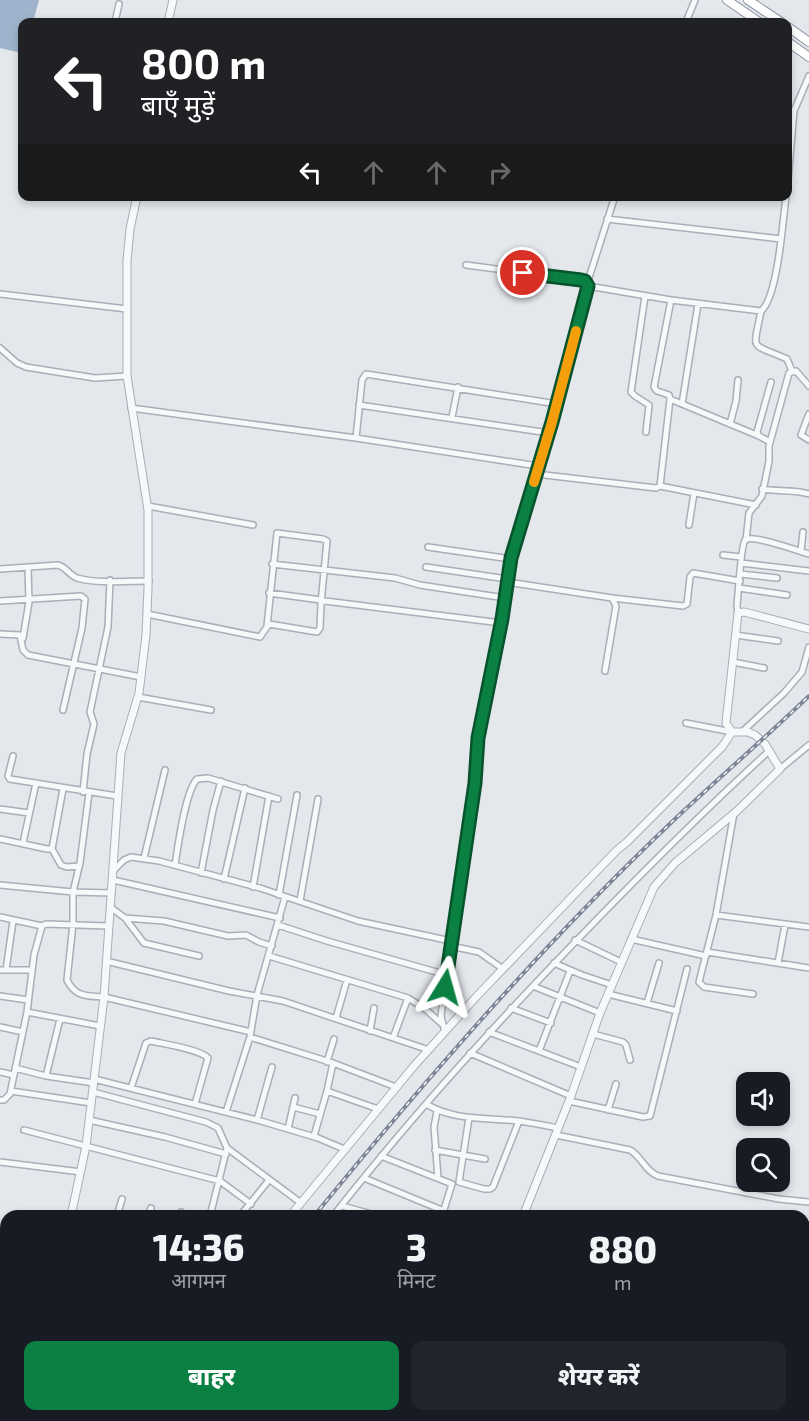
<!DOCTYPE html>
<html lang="hi">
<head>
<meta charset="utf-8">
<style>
	body { margin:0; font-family:"Exo 2","Noto Sans Devanagari",sans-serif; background:#20242c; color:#f1f3f6; height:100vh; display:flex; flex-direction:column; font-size:22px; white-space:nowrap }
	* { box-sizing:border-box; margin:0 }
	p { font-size:20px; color:#9ea1a6 }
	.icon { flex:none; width:33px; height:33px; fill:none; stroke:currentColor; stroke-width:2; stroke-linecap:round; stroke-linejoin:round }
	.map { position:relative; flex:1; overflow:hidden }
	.side { position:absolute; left:0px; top:1210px; width:810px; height:212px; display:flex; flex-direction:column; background:#171b24; border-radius:18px 18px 0 0; box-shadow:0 3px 9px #0003 }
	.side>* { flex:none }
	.guide { position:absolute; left:18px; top:18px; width:774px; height:183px; border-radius:12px; box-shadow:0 3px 9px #0003; background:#202124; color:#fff; overflow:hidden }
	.buttons { position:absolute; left:736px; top:1072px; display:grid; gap:12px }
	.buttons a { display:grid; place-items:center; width:54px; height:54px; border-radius:12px; background:#171b24; box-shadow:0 3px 9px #0003; font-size:30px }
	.pin { position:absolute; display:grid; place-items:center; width:51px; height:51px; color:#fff; margin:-26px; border:3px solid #fff; border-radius:50%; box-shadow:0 2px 6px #0007 }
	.me { position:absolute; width:66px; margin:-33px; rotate:8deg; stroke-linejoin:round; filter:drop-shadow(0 0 4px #0008) }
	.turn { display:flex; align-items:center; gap:21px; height:126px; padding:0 24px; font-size:27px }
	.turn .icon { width:78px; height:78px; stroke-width:2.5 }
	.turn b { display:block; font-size:42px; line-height:51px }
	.lanes { display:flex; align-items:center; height:57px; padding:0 24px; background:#0003; justify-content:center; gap:30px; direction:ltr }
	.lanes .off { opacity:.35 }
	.eta { display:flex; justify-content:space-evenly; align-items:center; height:102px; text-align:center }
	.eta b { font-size:36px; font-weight:800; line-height:42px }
	.action { display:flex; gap:12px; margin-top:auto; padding:12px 24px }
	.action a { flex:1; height:69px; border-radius:12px; background:#0b8043; color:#fff; font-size:24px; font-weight:800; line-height:69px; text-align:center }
	.action a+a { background:#20242c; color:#f1f3f6 }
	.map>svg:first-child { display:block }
	.water { fill:#9fb4cc }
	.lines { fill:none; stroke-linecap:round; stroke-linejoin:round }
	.minor-casing { stroke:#a9aeb7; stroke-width:8 }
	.tertiary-casing { stroke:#a9aeb7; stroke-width:9 }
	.trunk-casing { stroke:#8b94a3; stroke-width:10 }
	.minor { stroke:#f7f8fa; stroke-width:5 }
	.tertiary { stroke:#f7f8fa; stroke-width:7 }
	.trunk { stroke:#fff; stroke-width:8 }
	.rail-casing { stroke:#7d8696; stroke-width:4 }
	.rail { stroke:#f4f6f9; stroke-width:1.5; stroke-dasharray:4.5; stroke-linecap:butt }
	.route-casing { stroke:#07532c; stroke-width:15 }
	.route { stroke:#0b8043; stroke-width:10 }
	.slow { stroke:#f59e0b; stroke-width:10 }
</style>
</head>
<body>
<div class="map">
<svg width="809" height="1421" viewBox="0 0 809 1421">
	<rect width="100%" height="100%" fill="#e4e7ec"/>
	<path class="water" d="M0 0H39L33 22H22V48L17 52 0 48Z"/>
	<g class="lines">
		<defs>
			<path id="minor" d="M115 22 119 4
				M686 22 695 0
				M788 180 794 111 809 76
				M607 219 781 239
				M587 284 615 196
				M588 286 671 300 761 311C778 297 783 219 786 196
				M0 294 127 309
				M645 296 631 392 635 396 649 405 646 432
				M761 311C753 353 749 342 787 359L792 371
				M0 348 17 363 26 367 95 378 127 376
				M670 399 759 436
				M682 404 698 304
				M359 405 549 433
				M131 408 356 438 538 466
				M809 414 801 435 809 440
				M452 417 458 387
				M730 424 736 401 738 380
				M356 438 362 380 366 374 557 404
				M770 442 759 436 757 432 771 382
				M536 474 656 488 660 486 670 399 669 395 657 391 654 387 671 300
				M660 486 756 505
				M762 489C778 492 794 489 809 494
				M148 506 253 525
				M689 525 694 493
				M746 540 749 513 762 496 769 461V446L789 373 796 371 809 386
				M428 547 511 559
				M801 551 803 532
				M723 555 741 557
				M741 563 809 571
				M272 564 395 578 420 585 505 598
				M426 567 507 579
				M0 569 58 565C66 567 69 575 77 578 98 584 126 581 149 581
				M740 574 777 578
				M507 582 612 598 616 606 605 671
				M739 588 787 595
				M269 593 321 600
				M612 598 683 606 687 604 690 577 693 573 740 581
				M0 601 81 596 85 599 82 628 63 710
				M738 613 737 606C738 596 741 545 745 540 752 534 798 551 809 554
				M147 614 260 637 269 624 317 632 320 628 321 603 325 601 501 623
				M267 626 277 533 323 539 327 541 321 603
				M0 634 20 635 23 650 28 655 141 677
				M735 635 778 641
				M23 638 29 602 28 567
				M733 662 764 668
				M138 697 211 710
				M686 723 732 732
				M743 731 784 693 802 672 809 647
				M13 756 8 776 10 779 117 796
				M780 769 809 745
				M83 792 87 754 94 724 90 712 108 627 110 580
				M89 793 80 863 73 892V924L67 980C75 997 87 996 104 997L251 1032
				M0 809 29 813
				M734 813 716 915 699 982 704 987 753 994
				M0 839 47 849H52L63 789
				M23 843 36 783
				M52 849 61 865 67 867 79 866
				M144 858 165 770
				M175 865C178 846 185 792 197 779L208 778 278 799
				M114 870 124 860 131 857 159 861 260 888 358 921 451 941
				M201 873 213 810 221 781
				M224 879 245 788
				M113 880 280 918
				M0 885 73 892 112 893
				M253 887 269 796
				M279 895 297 795
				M300 901 318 799
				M110 907 125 918 164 921 228 936 246 935 259 942 272 946
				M716 915 809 927
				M0 917 42 926
				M125 918 144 943 199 956
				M278 925 327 941 447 975
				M631 939 706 956
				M575 940 621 962
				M451 946 479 952 503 969
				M707 952 809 968
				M269 956 408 998 424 1008 442 1024
				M106 961 229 991 283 1001 429 1050
				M554 963 582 975 612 985
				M778 963 785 925
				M0 970H32
				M6 970 13 921
				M533 986 600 1013
				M608 994 677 1011
				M0 996 28 1000
				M647 1003 659 963
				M511 1008 551 1023
				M27 1012 100 1026
				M336 1018 347 980
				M0 1027 23 1032
				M370 1031 374 1008
				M445 1032 441 1016 442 1008 475 783 478 738 502 619 511 559 552 422 588 286 585 281 581 280 466 265
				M489 1032 581 1067
				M593 1034 623 1042 626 1045 630 1060
				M250 1037 333 1063 396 1087
				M393 1038 408 998
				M539 1051 570 971
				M470 1053 571 1096
				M327 1062 334 1039
				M15 1068 46 1076 94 1083
				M0 1072 14 1075
				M46 1076 60 1019
				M94 1079 261 1121 318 1138 344 1149
				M131 1088 146 1043 151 1041C164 1044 199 1049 208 1058L195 1104
				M11 1091 91 1103
				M327 1091 378 1109
				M93 1092 206 1122 218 1128 227 1148 210 1216
				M0 1100H4L10 1094 27 1012 34 955 42 926 46 924 108 926
				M569 1101 643 1117 650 1116 687 969
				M426 1104C451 1119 479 1118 507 1120 524 1121 542 1125 558 1128
				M293 1107 320 1114
				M608 1110 616 1084
				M437 1111 434 1127 438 1178
				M226 1112 250 1037 257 995 285 897
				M469 1118 459 1182 484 1189H490L493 1187 519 1121
				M89 1120 165 1137 226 1154
				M257 1120 272 1067
				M288 1129 295 1098
				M24 1130 220 1181 251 1204
				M556 1135 630 1150C642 1157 645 1171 658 1176L779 1199 809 1202
				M314 1136 327 1091 333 1063
				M227 1148 301 1203
				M435 1150 485 1159
				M381 1156 452 1184 442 1216
				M0 1162 81 1172
				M364 1178 444 1211
				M342 1206 379 1216
				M117 1216 122 1199
				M148 1216 151 1208
				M180 1216 181 1212
				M240 1216 269 1180
				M333 1216C396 1136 463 1060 533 986 610 905 687 826 769 751
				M804 1255 809 1256
				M0 1373 6 1374
				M193 1416 198 1421
				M306 1416 313 1419 312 1421
				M476 1416 488 1421
				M567 1416 580 1421
				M41 1421 43 1416
				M97 1421 100 1416
				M299 1421 300 1416
				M368 1421 369 1416"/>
			<path id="tertiary" d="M168 22 173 0
				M71 1216 86 1146 104 997 121 753 139 693 146 635 148 588V510L127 376V261L130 229 137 196
				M290 1216 414 1066 476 997 617 850 627 842 722 747 732 732
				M523 1216 571 1096 600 1013 654 887 675 863 737 811 780 769 765 744 755 735 748 732H732L726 723 738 613 744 612 809 629
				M665 1416V1421
				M0 1418 6 1403
				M133 1421 137 1416
				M438 1421 440 1416"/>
			<path id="trunk" d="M727 0 759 22
				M748 0 781 22
				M788 27 809 42
				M788 42 809 57"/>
		</defs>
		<use href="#minor" class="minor-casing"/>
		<use href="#tertiary" class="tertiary-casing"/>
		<use href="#trunk" class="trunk-casing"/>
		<use href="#minor" class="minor"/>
		<use href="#tertiary" class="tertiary"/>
		<use href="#trunk" class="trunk"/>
		<defs>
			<path id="rail" d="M314 1216C427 1078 545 942 675 819 719 778 765 738 809 696
				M167 1421 170 1416"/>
		</defs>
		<use href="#rail" class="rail-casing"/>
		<use href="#rail" class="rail"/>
	</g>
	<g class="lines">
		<defs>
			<path id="route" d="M445 987 475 783 478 738 502 619 511 558 552 422 588 286 585 281 581 280 523 273"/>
		</defs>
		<use href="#route" class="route-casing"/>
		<use href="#route" class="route"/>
		<path class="slow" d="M534 482 552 422 576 331"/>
	</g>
</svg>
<div class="buttons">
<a><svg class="icon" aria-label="sound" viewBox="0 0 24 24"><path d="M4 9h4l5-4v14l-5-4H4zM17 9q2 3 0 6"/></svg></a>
<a><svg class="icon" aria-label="search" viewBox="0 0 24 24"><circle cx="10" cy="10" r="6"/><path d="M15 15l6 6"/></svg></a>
</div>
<div class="pin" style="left:523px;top:273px;background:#d93025"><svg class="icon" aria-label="arrive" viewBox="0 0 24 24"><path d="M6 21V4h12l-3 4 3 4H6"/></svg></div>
<svg class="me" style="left:445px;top:987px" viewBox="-20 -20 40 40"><path d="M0-17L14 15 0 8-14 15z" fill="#0b8043" stroke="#fff" stroke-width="4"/></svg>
<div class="guide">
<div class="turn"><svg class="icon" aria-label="left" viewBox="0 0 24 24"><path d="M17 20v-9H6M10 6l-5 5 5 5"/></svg><div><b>800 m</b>बाएँ मुड़ें</div></div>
<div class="lanes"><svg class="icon" aria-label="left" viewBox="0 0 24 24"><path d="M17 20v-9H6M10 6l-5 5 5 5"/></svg><svg class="icon off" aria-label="ahead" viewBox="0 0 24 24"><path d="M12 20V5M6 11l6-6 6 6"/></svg><svg class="icon off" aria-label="ahead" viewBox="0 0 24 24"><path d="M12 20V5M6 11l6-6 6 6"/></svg><svg class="icon off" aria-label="right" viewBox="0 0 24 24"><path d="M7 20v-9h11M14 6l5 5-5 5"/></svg></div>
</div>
<section class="side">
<div class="eta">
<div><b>14:36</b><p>आगमन</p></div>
<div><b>3</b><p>मिनट</p></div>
<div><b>880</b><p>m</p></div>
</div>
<div class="action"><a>बाहर</a><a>शेयर करें</a></div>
</section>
</div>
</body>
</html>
